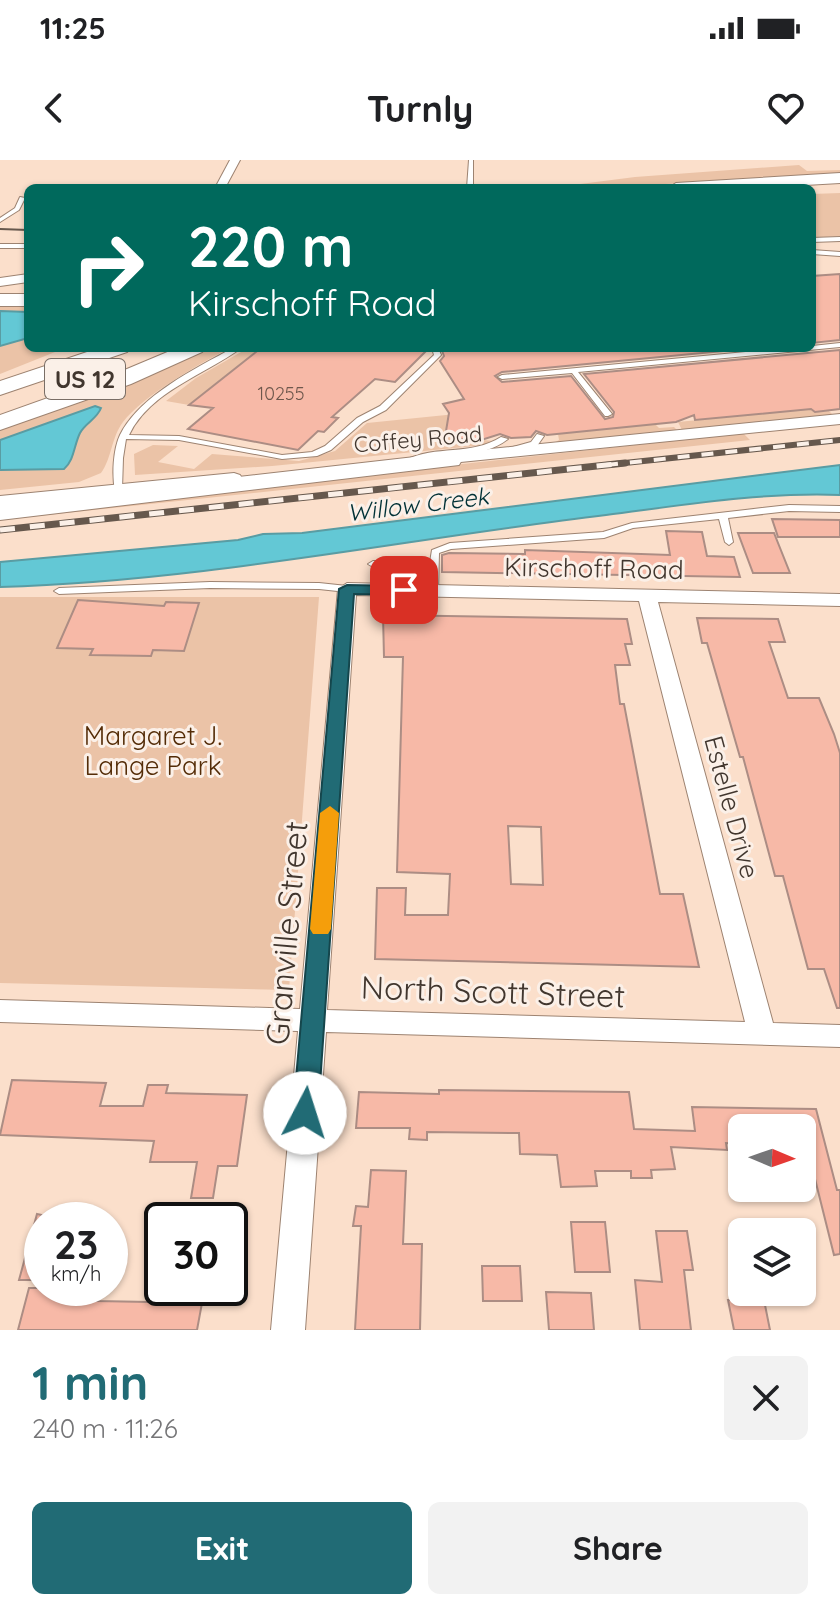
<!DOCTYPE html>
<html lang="en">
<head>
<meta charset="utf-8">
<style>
	body { margin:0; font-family:Quicksand,sans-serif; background:#f2f2f2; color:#202124; height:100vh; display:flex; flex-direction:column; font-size:30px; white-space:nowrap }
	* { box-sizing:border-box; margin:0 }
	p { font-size:26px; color:#757577 }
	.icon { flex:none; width:44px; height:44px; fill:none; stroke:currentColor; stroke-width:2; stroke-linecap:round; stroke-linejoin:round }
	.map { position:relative; height:1170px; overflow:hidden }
	.details { display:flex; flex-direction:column; background:#fff; flex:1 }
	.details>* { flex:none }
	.guide { position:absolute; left:24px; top:24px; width:792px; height:168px; border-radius:12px; box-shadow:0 2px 6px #0004; background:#00695c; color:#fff; overflow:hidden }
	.needle { width:52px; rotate:92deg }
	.tools { position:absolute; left:728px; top:954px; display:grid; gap:16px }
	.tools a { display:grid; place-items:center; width:88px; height:88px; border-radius:12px; background:#fff; box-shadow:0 2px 6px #0004; font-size:40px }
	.speed { position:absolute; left:24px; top:1042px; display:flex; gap:16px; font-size:40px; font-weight:700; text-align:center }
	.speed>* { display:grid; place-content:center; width:104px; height:104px; border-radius:50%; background:#fff; box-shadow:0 2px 6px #0004; line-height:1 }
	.speed small { font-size:20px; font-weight:400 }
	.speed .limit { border:4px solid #111; border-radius:12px; background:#fff; color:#111 }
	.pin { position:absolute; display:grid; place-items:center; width:68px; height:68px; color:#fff; margin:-34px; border-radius:16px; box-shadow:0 4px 12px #0006 }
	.me { position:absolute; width:88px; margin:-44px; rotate:5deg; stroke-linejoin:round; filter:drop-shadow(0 0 6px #0008) }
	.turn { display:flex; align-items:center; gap:28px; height:168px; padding:0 32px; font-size:36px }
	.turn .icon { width:104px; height:104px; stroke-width:2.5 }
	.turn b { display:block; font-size:56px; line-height:68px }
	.round { display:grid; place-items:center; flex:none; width:84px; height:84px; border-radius:12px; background:#f2f2f2 }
	.head { display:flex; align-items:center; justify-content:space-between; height:136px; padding:0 32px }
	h1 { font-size:48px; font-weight:700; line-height:60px; color:#216b75 }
	.cta { display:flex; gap:16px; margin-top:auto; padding:16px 32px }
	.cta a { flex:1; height:92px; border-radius:12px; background:#216b75; color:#fff; font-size:32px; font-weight:700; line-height:92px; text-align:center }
	.cta a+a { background:#f2f2f2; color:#202124 }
	.status { display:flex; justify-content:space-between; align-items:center; height:56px; padding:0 40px; background:#fff; direction:ltr }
	.status svg { height:22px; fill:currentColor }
	header { display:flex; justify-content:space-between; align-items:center; height:104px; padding:0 32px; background:#fff; font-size:36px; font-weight:700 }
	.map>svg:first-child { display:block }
	.green { fill:#ebc3a7 }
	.water { fill:#63c8d5; stroke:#599ca3; stroke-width:2 }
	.building { fill:#f7b9a7; stroke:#ac8d84; stroke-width:2; fill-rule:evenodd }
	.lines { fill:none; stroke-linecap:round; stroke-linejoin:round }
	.lane-casing { stroke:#9d8371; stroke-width:2 }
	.street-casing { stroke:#9d8371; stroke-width:2 }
	.primary-casing { stroke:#9d8371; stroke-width:2 }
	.lane { fill:#fff; fill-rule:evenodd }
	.street { fill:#fff; fill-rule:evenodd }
	.primary { fill:#fff; fill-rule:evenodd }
	.tram { stroke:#66584d; stroke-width:2 }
	.rail-far1-casing { stroke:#66584d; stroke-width:6 }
	.rail-casing { stroke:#66584d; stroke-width:7 }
	.rail-far1 { stroke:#fbf0e8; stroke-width:4; stroke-dasharray:12; stroke-linecap:butt }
	.rail { stroke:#fbf0e8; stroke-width:5; stroke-dasharray:15; stroke-linecap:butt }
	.route { fill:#216b75; stroke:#15464c; stroke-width:2 }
	.slow { fill:#f59e0b }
	.labels { text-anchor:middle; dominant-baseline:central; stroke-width:6; stroke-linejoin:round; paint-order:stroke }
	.far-number-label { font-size:18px; fill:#6e574c }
	.far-street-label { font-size:22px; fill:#41362e; stroke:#fbf0e8 }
	.shield { fill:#fbf0e8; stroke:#796e66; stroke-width:2 }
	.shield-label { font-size:24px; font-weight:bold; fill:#41362e }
	.far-water-label { font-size:24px; font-style:italic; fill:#003136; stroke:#fbf0e8 }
	.street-label { font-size:26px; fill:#41362e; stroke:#fbf0e8 }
	.park-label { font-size:26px; fill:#542c07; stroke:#fbf0e8 }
	.near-street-label { font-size:32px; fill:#41362e; stroke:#fbf0e8 }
</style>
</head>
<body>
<div class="status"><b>11:25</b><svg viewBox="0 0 49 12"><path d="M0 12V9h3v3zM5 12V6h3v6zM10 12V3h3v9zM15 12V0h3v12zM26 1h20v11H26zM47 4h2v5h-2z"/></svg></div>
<header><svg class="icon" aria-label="back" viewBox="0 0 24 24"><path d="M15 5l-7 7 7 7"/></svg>Turnly<svg class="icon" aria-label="heart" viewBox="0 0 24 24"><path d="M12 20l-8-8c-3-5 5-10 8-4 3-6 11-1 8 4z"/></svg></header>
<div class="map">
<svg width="840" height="1170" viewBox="0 0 840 1170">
	<rect width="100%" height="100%" fill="#fbdfcb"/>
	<path class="green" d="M799 5 807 11 840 10V14C743 17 646 28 549 28L635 17Z
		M840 33V76L812 78V34Z
		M0 143H28V188H65L0 214Z
		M208 188H230C200 203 143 236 123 262 111 278 112 298 101 313L79 322 0 330V267L146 215Z
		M248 188H261L189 245 166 241 196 218Z
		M810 249 814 252 829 251 834 256 683 272 678 262Z
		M446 255H459L448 262 446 270 457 278 495 281 485 285 272 306 135 315 134 294 153 285 178 286 158 302 194 309 212 294 299 301 335 291 367 263Z
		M655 264 659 268 674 267 679 272 551 285 559 280 558 274Z
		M743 273 750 280 0 360V355Z
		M0 437H319L289 830 0 823Z"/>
	<path class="water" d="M0 151 28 152V178L0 186Z
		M95 246 101 248C97 259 85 263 80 273 74 285 74 301 64 309L0 310V280Z
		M840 305V335C761 332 684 345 606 355 405 379 203 421 0 427V402L238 380 263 374 302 373Z"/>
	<path class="building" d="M840 114V180L812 183V116Z
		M261 188 379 190 429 188 395 222 375 219 332 257 338 258 324 272 318 271 298 290 188 269 213 248 189 245Z
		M441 188H755L502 212 495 216 502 222 571 216 605 259 613 257 614 252 584 214 840 190V249L815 252 811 249 695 260 694 255 676 262 547 275 536 271 531 277 511 278 500 274 475 282 457 278 446 271 449 253 443 244 464 239 440 201 444 196Z
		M772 359 840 360V377H778Z
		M666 371 702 372 707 396 734 397 740 417 442 412V395L449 393 525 394V390L670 395Z
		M738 373H774L790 413H753Z
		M78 440 164 446 166 442 199 443 184 491 153 490 151 496 90 495 93 489 57 488Z
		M383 455 627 459 632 484H625L630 505H615L620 544H624L660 734H683L699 807 375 799 377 728H406L405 755H448L450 714 397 712 403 497H384ZM508 666 541 667 543 725 511 724Z
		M697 458 778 459 785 482H769L788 538H819L834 574 840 593V848H837L824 809H808L783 716H775L743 597H740L707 483H702Z
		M12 920 106 923 100 946H143L148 925H168L166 933 247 935 237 1006H218L213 1038H191L197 1002H150L154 981 0 975Z
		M439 930 629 932 634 969 695 971 692 947 816 949 837 1030H840V1094L834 1095 812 1007H802V968H742V984L726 983 727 990 671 987 675 1009 651 1010 652 1018H631V1011H595L597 1026 561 1027 557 995 520 994 519 973 427 972V980L409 979 410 968H356L359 932 439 934Z
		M371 1010 406 1011 403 1084H422L420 1170H355L361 1066H353L356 1046 368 1047Z
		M37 1054 42 1055V1120H19Z
		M571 1062H605L610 1112H575Z
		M656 1071H687L693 1110H684L691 1170H640L635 1120 662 1122Z
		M482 1106H520L522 1141H483Z
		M29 1128H100L97 1141 202 1143 197 1170H18Z
		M546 1132 591 1133 594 1170H549Z
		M728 1140H764L770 1170H734Z"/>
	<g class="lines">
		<defs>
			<path id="lane" d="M469 0H473V28H467Z
				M20 37 25 38 19 50 0 62V58L15 48Z
				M840 77V81L812 82V78Z
				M0 84H28V88H0Z
				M812 90 840 92V96L812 94Z
				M840 183V187L578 212 612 254 608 256H605L572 213 502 219 498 217 502 215 787 188H812V186Z
				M233 188H241C205 215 150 231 129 275L179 276 282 295 312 292 325 286 357 258 380 246 434 195 432 188H438L441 195 386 250 363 262 331 290 317 296 282 299 179 280 126 279 123 298 122 329 118 331H115C112 315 113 290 120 275 139 236 196 208 233 188Z
				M537 274 544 276 537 286 517 289 513 287 531 282Z
				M501 277 508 279C481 300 442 294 410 302L406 300C435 285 471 296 501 277Z
				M789 345 840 346V352L789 351 728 358 733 382 729 385 725 382 719 359 633 368 604 378 451 389 439 393 438 431 433 434 428 431 430 408 373 407 368 404 373 401 430 402 432 390 450 383 603 372 632 363Z
				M210 422 319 423 347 426 352 429 347 432 319 429 210 428 59 434 54 431 59 428Z"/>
			<path id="street" d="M230 0H240L225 28H215Z
				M28 114V122L0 126V118Z
				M840 254V264L431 305 423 300 431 295Z
				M234 313 240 315 242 318 240 321 0 346V336Z
				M347 423 840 434V446L658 442 773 863 840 865V887L326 872 305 1170H271L298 871 0 862V840L300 849 338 429ZM356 435 639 441 745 862 327 850Z"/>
			<path id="primary" d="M840 13V23L754 28H668L676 23Z
				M0 134H28V146H0Z
				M99 188H131L127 192 0 235V221Z
				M177 188H206L202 192 131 224 0 270V255L115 214Z
				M450 293 459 295 462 300 459 305 0 360V344Z"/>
		</defs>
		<use href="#lane" class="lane-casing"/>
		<use href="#street" class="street-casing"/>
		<use href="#primary" class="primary-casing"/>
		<use href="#lane" class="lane"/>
		<use href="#street" class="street"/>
		<use href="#primary" class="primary"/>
		<path class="tram" d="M0 69 28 70"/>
		<defs>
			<path id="rail-far1" d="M606 305 840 280"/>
			<path id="rail" d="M0 370 625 303"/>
		</defs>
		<use href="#rail-far1" class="rail-far1-casing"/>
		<use href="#rail" class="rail-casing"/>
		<use href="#rail-far1" class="rail-far1"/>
		<use href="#rail" class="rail"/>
	</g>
	<path class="route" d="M347 425 404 426 412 430 404 435 354 434 318 953 314 960 305 963 297 960 293 953 339 429Z"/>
	<path class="slow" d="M330 646 339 653 331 769 328 774H313L310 769 320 653Z"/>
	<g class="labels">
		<g class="far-number-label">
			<text x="281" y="233">10255</text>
		</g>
		<g class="far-street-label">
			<text transform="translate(418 279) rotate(-5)">Coffey Road</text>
		</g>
		<rect class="shield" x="45" y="199" width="80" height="40" rx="6"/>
		<g class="shield-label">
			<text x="85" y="219">US 12</text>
		</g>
		<g class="far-water-label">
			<text transform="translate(418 344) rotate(-7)">Willow Creek</text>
		</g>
		<g class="street-label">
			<text transform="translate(594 408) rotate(1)">Kirschoff Road</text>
			<text transform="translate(732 647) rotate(75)">Estelle Drive</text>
		</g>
		<g class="park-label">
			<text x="153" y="575">Margaret J.<tspan x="153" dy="30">Lange Park</tspan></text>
		</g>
		<g class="near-street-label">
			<text transform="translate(286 773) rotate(-85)">Granville Street</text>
			<text transform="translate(493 831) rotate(2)">North Scott Street</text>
		</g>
	</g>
</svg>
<div class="tools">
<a><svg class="needle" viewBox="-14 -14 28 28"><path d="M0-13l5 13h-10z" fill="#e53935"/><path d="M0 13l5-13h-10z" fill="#757577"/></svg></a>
<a><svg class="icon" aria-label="layers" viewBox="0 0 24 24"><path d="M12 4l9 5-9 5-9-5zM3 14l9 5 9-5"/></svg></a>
</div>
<div class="speed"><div>23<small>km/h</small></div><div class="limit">30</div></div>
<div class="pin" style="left:404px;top:430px;background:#d93025"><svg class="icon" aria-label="arrive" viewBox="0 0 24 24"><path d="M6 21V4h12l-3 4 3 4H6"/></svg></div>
<svg class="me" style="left:305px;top:953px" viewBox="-20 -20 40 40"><circle r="19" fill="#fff"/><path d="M0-13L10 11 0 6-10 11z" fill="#216b75"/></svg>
<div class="guide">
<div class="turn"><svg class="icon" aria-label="right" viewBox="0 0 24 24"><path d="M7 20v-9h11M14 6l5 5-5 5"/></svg><div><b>220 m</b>Kirschoff Road</div></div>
</div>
</div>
<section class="details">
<div class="head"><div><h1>1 min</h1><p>240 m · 11:26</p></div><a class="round"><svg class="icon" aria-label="close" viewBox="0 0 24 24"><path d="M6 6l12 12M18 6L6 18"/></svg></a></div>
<div class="cta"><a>Exit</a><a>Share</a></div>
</section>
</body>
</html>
